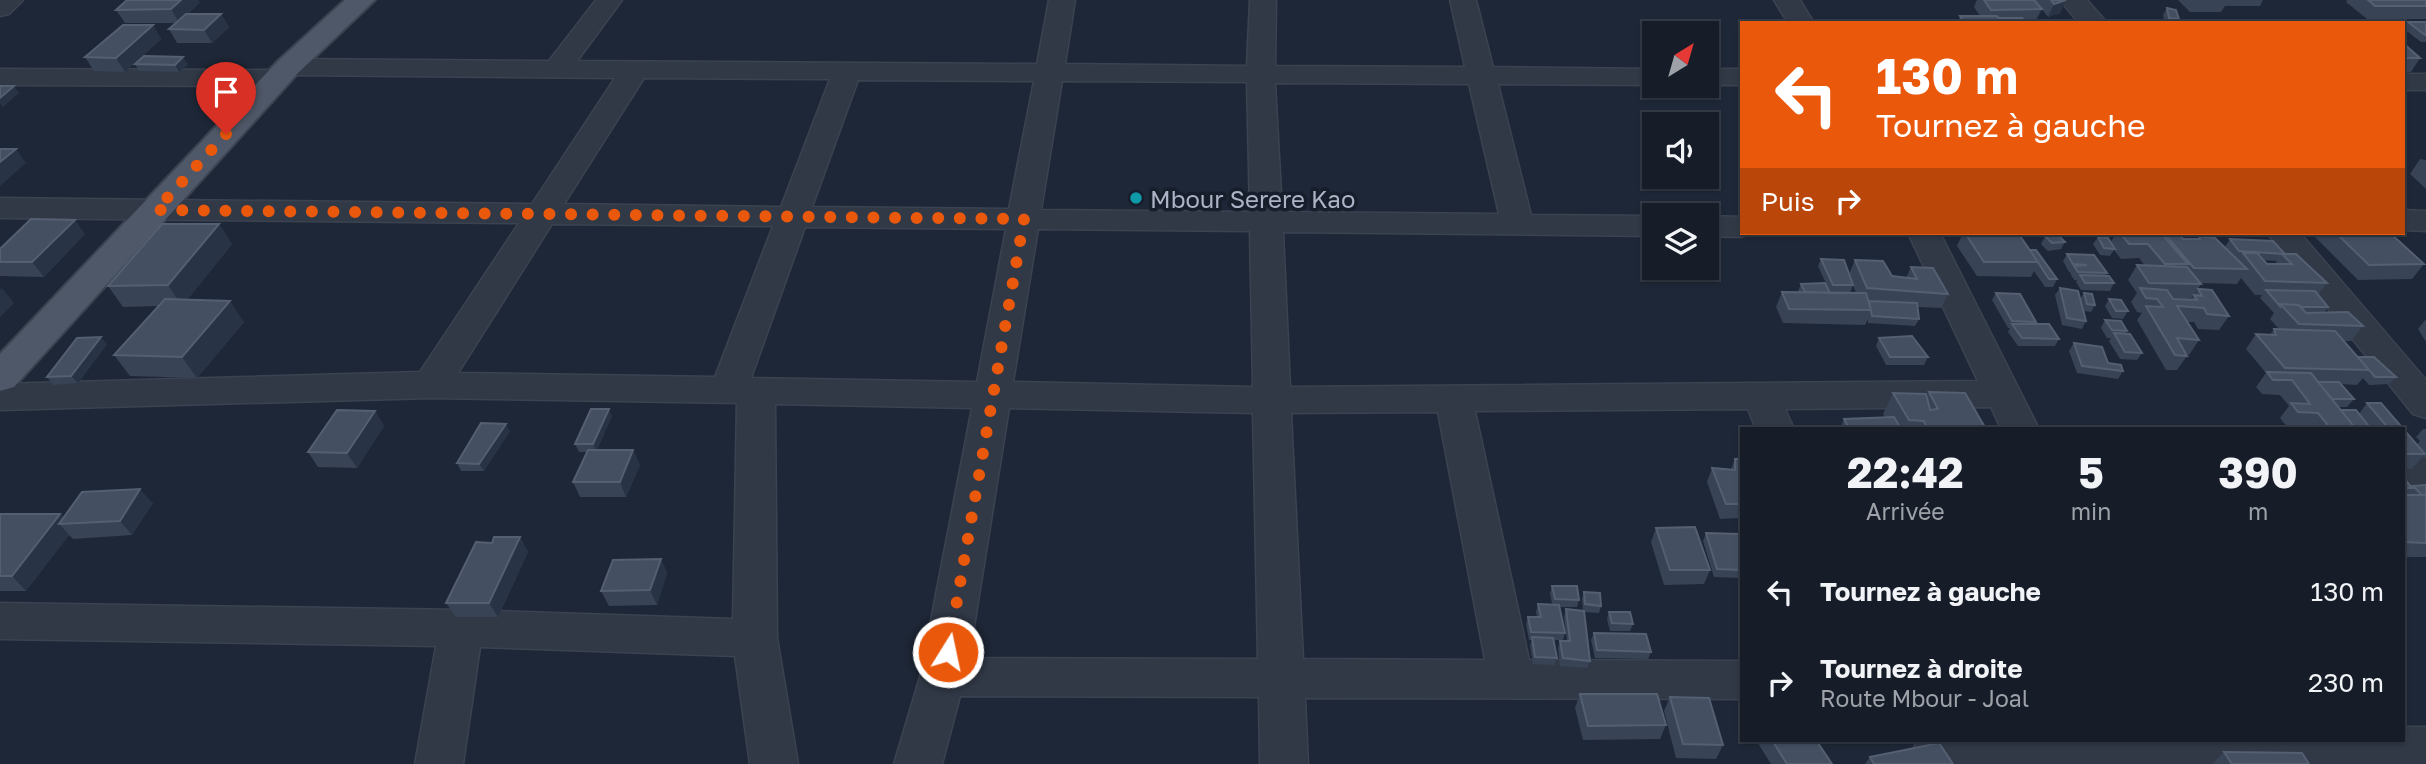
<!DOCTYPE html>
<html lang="fr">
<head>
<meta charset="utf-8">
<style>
	body { margin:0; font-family:"Golos Text",sans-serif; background:#1f2631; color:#f1f3f6; height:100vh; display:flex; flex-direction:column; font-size:26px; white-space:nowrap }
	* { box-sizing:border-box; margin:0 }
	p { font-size:23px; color:#9ea2a8 }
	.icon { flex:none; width:38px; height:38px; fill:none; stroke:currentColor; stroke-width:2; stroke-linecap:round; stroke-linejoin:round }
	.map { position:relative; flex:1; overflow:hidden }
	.side { position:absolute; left:1740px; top:427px; width:665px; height:315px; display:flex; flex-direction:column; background:#161d29; border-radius:0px; box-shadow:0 2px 5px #0004,0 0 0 2px #353b46 }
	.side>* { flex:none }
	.guide { position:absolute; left:1740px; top:21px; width:665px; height:214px; border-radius:0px; box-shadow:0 2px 5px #0004,0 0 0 2px #353b46; background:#ea580c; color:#fff; overflow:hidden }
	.needle { width:46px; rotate:37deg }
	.buttons { position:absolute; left:1642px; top:21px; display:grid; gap:14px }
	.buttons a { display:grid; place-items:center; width:77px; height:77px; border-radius:0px; background:#161d29; box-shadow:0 2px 5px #0004,0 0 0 2px #353b46; font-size:35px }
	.pin { position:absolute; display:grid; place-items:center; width:60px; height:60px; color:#fff; margin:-72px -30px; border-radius:50% 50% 50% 0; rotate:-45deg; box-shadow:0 0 7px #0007 }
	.pin .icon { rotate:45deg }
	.me { position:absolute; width:77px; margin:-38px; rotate:10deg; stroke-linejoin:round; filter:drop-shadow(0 0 5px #0008) }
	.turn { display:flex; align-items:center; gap:24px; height:147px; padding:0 21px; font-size:32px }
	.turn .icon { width:91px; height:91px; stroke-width:2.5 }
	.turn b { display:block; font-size:49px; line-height:60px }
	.then { display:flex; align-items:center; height:66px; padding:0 21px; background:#0003; gap:14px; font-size:26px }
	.eta { display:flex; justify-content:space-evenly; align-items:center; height:119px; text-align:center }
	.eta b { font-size:42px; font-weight:700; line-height:49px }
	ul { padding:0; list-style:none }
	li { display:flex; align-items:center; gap:21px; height:91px; padding:0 21px }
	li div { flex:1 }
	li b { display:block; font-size:26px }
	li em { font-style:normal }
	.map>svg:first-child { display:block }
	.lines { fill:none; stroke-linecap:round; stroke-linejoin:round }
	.minor-casing { stroke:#3b4250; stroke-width:3 }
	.major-casing { stroke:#3b4250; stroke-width:4 }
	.minor { fill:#313947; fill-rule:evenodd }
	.major { fill:#4f5868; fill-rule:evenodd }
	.wall { fill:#384356; fill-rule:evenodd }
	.shaded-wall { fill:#283345 }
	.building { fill:#444f62; stroke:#545f72; stroke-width:2 }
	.route { stroke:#ea580c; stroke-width:12; stroke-dasharray:0 21.6 }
	.culture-dot { fill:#0f9aa8; stroke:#171e2b; stroke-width:2.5 }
	.labels { text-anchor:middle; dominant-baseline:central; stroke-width:7; stroke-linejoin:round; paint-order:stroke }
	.poi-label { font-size:24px; fill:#abb3c5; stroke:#171e2b; text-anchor:start }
</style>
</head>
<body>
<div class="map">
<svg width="2426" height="764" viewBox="0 0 2426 764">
	<rect width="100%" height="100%" fill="#1e2737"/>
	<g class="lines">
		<defs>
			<path id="minor" d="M0 0H23L9 14 0 16Z
				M596 0H622L577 61 1037 64 1049 0H1075L1065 64 1247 66 1250 0H1276L1275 66 1465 67 1450 0H1476L1493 67 1654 69V85L1498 84 1531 215 1654 216V236L1283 232 1290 387 1978 381 1908 233H1940L2039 429H2001L1991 407 1785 409 1794 429H1756L1748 409 1475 411 1529 660 1741 661V699L1305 698 1308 764H1260L1259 697 960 696 942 764H894L920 677 972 408 775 404 777 638 798 764H750L735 656 480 647 463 764H415L436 646 0 639V603L461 610 733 619 737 403 431 398 0 410V384L420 372 519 223 0 218V198L532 204 615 78 290 75 288 84 278 86 0 85V69L276 70 278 61 288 59 549 61ZM644 78 830 79 781 207 564 204ZM858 80 1034 81 1009 209 812 207ZM1062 81 1247 82 1250 212 1041 210ZM1275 83 1469 84 1499 214 1282 212ZM552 224 773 226 715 377 458 373ZM805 227 1006 229 977 382 751 378ZM1038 229 1250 231 1253 387 1013 382ZM1009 408 1253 413 1258 659 969 658ZM1438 412 1485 660 1303 659 1291 413Z
				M1774 0H1800L1814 23H1788Z
				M2060 0H2087L2107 23H2079Z
				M1706 69H1741V85H1706Z
				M2403 74H2426V90H2403Z
				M2403 210 2426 211V231L2403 230Z
				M1706 216 1741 217V233H1753L1741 237 1706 236Z
				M2267 233H2300L2426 380V418L2413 414Z
				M2403 457 2426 458V488L2403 487Z
				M2403 727H2426V764H1925L1914 748 1918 740H2403Z"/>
			<path id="major" d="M345 0H375L298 73 14 387 0 391V354L278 61Z"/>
		</defs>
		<use href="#minor" class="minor-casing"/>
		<use href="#major" class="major-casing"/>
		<use href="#minor" class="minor"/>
		<use href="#major" class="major"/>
	</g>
	<path class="wall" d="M1977 0H2066L2060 13 2048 17 2041 8 2042 9 2035 22 1958 23 1960 16H1980L1974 7Z
		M2178 0H2263L2260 6H2225L2221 12H2190Z
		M2347 0H2426V19H2367L2346 2Z
		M200 2 188 14H221L229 27 212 43H177L169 29 177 23H125L116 10Z
		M2167 8 2179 19 2177 23H2165L2163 15Z
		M2408 22H2426V42H2421L2404 29Z
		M153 25 161 39 125 72 94 71 85 57Z
		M2403 43 2420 58 2411 72H2403Z
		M135 64H188L179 72 139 71Z
		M2420 159 2426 160V189L2410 174Z
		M219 224 232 244 187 300 244 322 197 378 130 376 114 355 158 306 123 307 108 286Z
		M1963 233H2018L2030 250 2057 279 2053 287H2045L2034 271 2031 277 1977 276 1957 246Z
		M2116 233H2178L2183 239H2197L2199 236 2215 238 2228 251 2225 247 2230 239 2273 241 2285 254H2296L2327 283 2318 295 2328 307 2324 313 2348 312 2363 326 2351 341H2343L2358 357H2374L2396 377 2389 384 2369 385 2363 378 2357 385 2341 384 2354 399 2347 407H2338L2341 410H2356L2359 414 2367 403H2381L2417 444 2420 441 2416 437 2423 429H2426V459L2423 456 2412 469H2403V429H2308L2307 427H2287L2280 418 2289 406 2280 395 2262 394 2256 387 2266 373 2246 349 2256 334 2270 335 2274 329H2279L2270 319 2274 313 2260 298 2262 295H2255L2241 278 2237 284 2200 283 2201 284 2191 299 2172 298 2191 300 2198 289 2212 290 2229 316 2219 330 2198 329 2194 322H2187L2199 340 2189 355 2186 354 2187 356 2177 370H2166L2137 320 2142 313 2137 312 2131 302 2137 293 2128 280 2137 265 2145 266 2139 258 2121 259 2114 250 2110 256 2100 255 2093 244 2098 237 2108 238 2111 242ZM2263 260 2277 261 2275 264H2267Z
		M2311 233H2390L2424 264 2412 279 2358 280Z
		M85 234 44 277 0 276V262Z
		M2045 236 2065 242 2061 249 2048 251 2041 244Z
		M2067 254 2107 273 2106 276 2114 283 2110 291 2081 290 2076 282 2077 280H2074L2070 273 2071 272H2069L2063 261Z
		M1821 259 1849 274 1855 260 1892 276 1906 278 1911 267 1948 294 1941 308 1918 307 1919 319 1915 326 1868 323V319L1865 325 1783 323 1776 307 1782 292H1798V291L1801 284 1830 293H1856L1853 285 1850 293 1830 292 1818 266Z
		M2060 288 2080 299 2084 293 2095 305 2091 312 2084 311 2086 321 2082 329 2062 325 2055 295Z
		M1996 293 2036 322 2035 324 2059 339 2055 346H2018L2008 332 2010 328H2008L1992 300Z
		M2109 299 2128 311 2123 319 2112 318 2105 306Z
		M2426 319V342L2418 329Z
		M2105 320 2127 331 2125 334 2142 353 2137 360 2120 359 2109 341 2111 338H2107L2101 328Z
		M1879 338 1928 357 1924 365H1886L1876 346Z
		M2074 343 2123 371 2118 379 2077 373 2069 351Z
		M107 344 78 383 53 385 47 377Z
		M1929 392 1986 429H1840L1844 419 1885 418 1883 414 1893 393 1927 398Z
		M375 411 384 426 357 468 318 467 308 452Z
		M612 416 597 450H633L640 465 626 497H580L573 482 587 452H579L575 444Z
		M510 431 484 471H461L457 463Z
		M1735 459H1741V518L1720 519 1707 482 1712 468 1731 469Z
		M2403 477 2412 488 2413 486 2426 485V557H2403Z
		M153 503 132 535 73 539 69 535 26 591H0V514H60L64 518Z
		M1656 528 1710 570 1704 584 1664 585 1651 542Z
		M1706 533 1741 540V578L1714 577 1703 541Z
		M520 537 528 552 498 617H456L446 603 492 543Z
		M661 559 667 573 657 605 609 606 601 591Z
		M1552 586 1579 600 1577 607H1560L1565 633 1563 640H1554L1557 658 1554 665 1533 664 1530 645 1532 640H1529L1526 624 1528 617H1537L1536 612 1538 604H1552L1550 593Z
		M1584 592 1601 606 1599 613 1584 612 1590 661 1587 668 1560 666 1558 648 1560 641H1567L1564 617 1566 609 1583 611 1582 599Z
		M1609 612 1633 624 1630 631H1610L1607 619Z
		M1594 633 1651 652 1648 659 1595 658 1591 640Z
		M1580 694 1666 725 1660 739 1583 740 1575 708Z
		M1670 697 1723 745 1716 759 1676 758 1664 711Z
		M1756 740H1816L1832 764H1771Z
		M2224 752 2309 764H2212Z
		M1870 757 1953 764H1865Z"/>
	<path class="shaded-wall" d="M181 0H198L200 2 179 23 171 9Z
		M2066 0 2060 13 2048 17 2054 4Z
		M221 14 229 27 212 43 204 30Z
		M153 25 161 39 125 72 116 58Z
		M183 57 188 64 179 72 175 65Z
		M14 86 19 93 3 107 0 103V98Z
		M16 149 26 163 0 186V162Z
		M75 220 85 234 44 277 32 262Z
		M219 224 232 244 182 306 168 285Z
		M2 288 14 303 0 317V290Z
		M230 301 244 322 197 378 182 357Z
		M101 337 107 344 78 383 71 376Z
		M609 409 612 416 596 452 593 444Z
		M375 411 384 426 357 468 347 453Z
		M506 424 510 431 484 471 479 464Z
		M633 450 640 465 626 497 620 482Z
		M140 489 153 503 132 535 120 521Z
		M60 514 69 524H59L69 535 26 591 12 576Z
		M520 537 528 552 498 617 489 603Z
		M661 559 667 573 657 605 650 590Z"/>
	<path class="building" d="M127 0H181L171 9 116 10Z
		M1984 0H2034L2042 9 1991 10Z
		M2051 0H2066L2054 4Z
		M2368 0H2426V6H2375Z
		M2167 8 2176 10 2179 19 2169 18Z
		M186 14H221L204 30 169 29Z
		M1960 16H1997L2003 23H1965Z
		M1999 18H2022L2026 23H2003Z
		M2290 20 2328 21 2329 23H2293Z
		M2368 20H2379L2382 23H2371Z
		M2250 21H2282L2284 23H2252Z
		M2408 22H2426V35H2425Z
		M123 25H153L116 58 85 57Z
		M2403 43 2420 58H2403Z
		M144 56 183 57 175 65 135 64Z
		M0 86H14L0 98Z
		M0 149H16L0 162Z
		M31 219 75 220 32 262H0V249Z
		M162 224H219L168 285 108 286Z
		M1965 233H2018L2038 262H1984Z
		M2120 233H2161L2188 264H2165L2148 244H2129Z
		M2164 233H2178L2183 239H2200L2199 236 2215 238 2247 269 2194 268Z
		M2336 233H2390L2424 264 2369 265Z
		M2058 235 2065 242 2052 243 2045 236Z
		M2098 237 2108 238 2115 249 2104 248Z
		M2230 239 2273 241 2285 254 2239 251Z
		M2030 250H2036L2057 279H2049Z
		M2243 253H2257L2267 264H2292L2282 254H2296L2327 283 2265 281Z
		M2067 254 2094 255 2107 273 2078 272 2074 266 2087 265 2073 264Z
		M1821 259 1844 260 1853 285H1833Z
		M1855 260 1883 261 1892 276 1917 279 1911 267 1933 268 1948 294 1867 288Z
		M2137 265 2187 267 2201 284 2149 283Z
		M2080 275 2109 276 2114 283H2085Z
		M1825 283 1830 293 1805 292 1801 284Z
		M2060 288 2078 291 2086 321 2067 318Z
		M2140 288 2167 290 2173 299 2197 300 2194 295 2202 296 2198 289 2212 290 2229 316 2207 314 2204 308 2177 306 2199 340 2177 338 2187 356 2175 355 2146 306 2163 307 2157 299 2146 298Z
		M2266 290 2315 291 2328 307H2301L2299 305 2280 304V306Z
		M1782 292 1866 293 1871 310 1789 309Z
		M1996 293 2020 294 2036 322 2012 321Z
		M2084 293 2092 294 2095 305 2087 304Z
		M165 299 230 301 182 357 114 355Z
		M2109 299 2121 300 2128 311H2116Z
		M1869 301 1917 303 1919 319 1872 316Z
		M2280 304 2299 305 2306 313 2348 312 2363 326 2299 324Z
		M2105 320 2121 321 2127 331 2112 330Z
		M2012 324H2049L2059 339 2022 338Z
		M2274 329 2335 331 2369 370 2285 368 2256 334 2276 335Z
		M2114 333 2130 334 2142 353 2125 352Z
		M1912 336 1928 357H1890L1879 338Z
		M101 337 71 376 47 377 77 338Z
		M2074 343 2102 347 2108 363 2121 365 2123 371 2082 366Z
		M2358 357H2374L2396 377H2375Z
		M2267 372 2311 373 2356 429H2331L2318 413 2298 412 2291 403 2310 404 2292 380H2273Z
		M2318 382H2339L2354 399H2332Z
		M1929 392 1965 393 1986 429H1927L1924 421 1909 420 1893 393 1926 394 1930 410 1938 409Z
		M2367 403H2381L2425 454H2403V429H2389Z
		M591 409H609L593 444H575Z
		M337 410 375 411 347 453 308 452Z
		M2341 410H2356L2371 429H2356Z
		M1894 417 1901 429H1849L1844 419Z
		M481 423 506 424 479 464 457 463Z
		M588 450H633L620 482H573Z
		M1735 459H1741V504H1726L1712 468 1735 470Z
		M2403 477 2412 488H2403Z
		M2426 485V495H2422L2413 486Z
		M140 489 120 521 59 524 82 492Z
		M2403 495H2426V543L2403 542Z
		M0 514H60L12 576H0Z
		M1695 527 1710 570H1670L1656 528Z
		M1706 533 1739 534 1741 540V570L1717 569Z
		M494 537H520L489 603H446L476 542 492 543Z
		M661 559 650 590 601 591 613 560Z
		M1552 586H1577L1579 600 1555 599Z
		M1584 592 1600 593 1601 606 1585 604Z
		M1538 604 1559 605 1565 633 1531 632 1528 617H1541Z
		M1566 609 1584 611 1590 661 1563 658 1560 641H1570Z
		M1609 612H1630L1633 624 1612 623Z
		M1594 633 1646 634 1651 652 1597 650Z
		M1532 637 1553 638 1557 658 1535 657Z
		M1580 694H1657L1666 725 1588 726Z
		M1670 697 1709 698 1723 745 1683 744Z
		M1772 740H1816L1832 764H1787Z
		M1939 743 1953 764H1874L1870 757Z
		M2224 752 2302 753 2309 764H2232Z"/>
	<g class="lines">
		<path class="route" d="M226 134 156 210 1024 219 948 652"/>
	</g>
	<circle class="culture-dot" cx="1136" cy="198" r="7"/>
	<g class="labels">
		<g class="poi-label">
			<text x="1150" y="198">Mbour Serere Kao</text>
		</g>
	</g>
</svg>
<div class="buttons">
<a><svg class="needle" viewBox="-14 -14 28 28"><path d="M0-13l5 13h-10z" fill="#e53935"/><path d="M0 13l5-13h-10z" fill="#9ea2a8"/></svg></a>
<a><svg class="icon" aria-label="sound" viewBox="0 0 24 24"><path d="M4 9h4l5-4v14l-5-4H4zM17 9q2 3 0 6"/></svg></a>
<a><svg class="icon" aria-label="layers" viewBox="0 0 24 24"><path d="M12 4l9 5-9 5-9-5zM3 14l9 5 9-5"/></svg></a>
</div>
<div class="pin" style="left:226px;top:134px;background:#d93025"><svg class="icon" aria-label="arrive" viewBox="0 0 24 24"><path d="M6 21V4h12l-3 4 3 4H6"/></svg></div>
<svg class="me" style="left:948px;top:652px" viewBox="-20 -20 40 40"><circle r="17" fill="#ea580c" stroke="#fff" stroke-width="3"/><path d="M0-11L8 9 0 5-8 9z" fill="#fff"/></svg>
<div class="guide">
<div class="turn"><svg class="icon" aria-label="left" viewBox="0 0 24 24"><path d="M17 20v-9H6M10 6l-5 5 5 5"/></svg><div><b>130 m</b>Tournez à gauche</div></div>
<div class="then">Puis<svg class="icon" aria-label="right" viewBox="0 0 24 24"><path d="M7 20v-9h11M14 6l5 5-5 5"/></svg></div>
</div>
<section class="side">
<div class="eta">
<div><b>22:42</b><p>Arrivée</p></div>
<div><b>5</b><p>min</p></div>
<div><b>390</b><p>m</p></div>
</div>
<ul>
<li><svg class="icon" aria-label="left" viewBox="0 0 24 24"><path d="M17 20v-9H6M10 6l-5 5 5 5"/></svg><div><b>Tournez à gauche</b></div><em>130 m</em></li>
<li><svg class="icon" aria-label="right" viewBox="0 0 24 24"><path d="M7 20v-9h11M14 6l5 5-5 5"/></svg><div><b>Tournez à droite</b><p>Route Mbour - Joal</p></div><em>230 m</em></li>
</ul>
</section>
</div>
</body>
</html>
